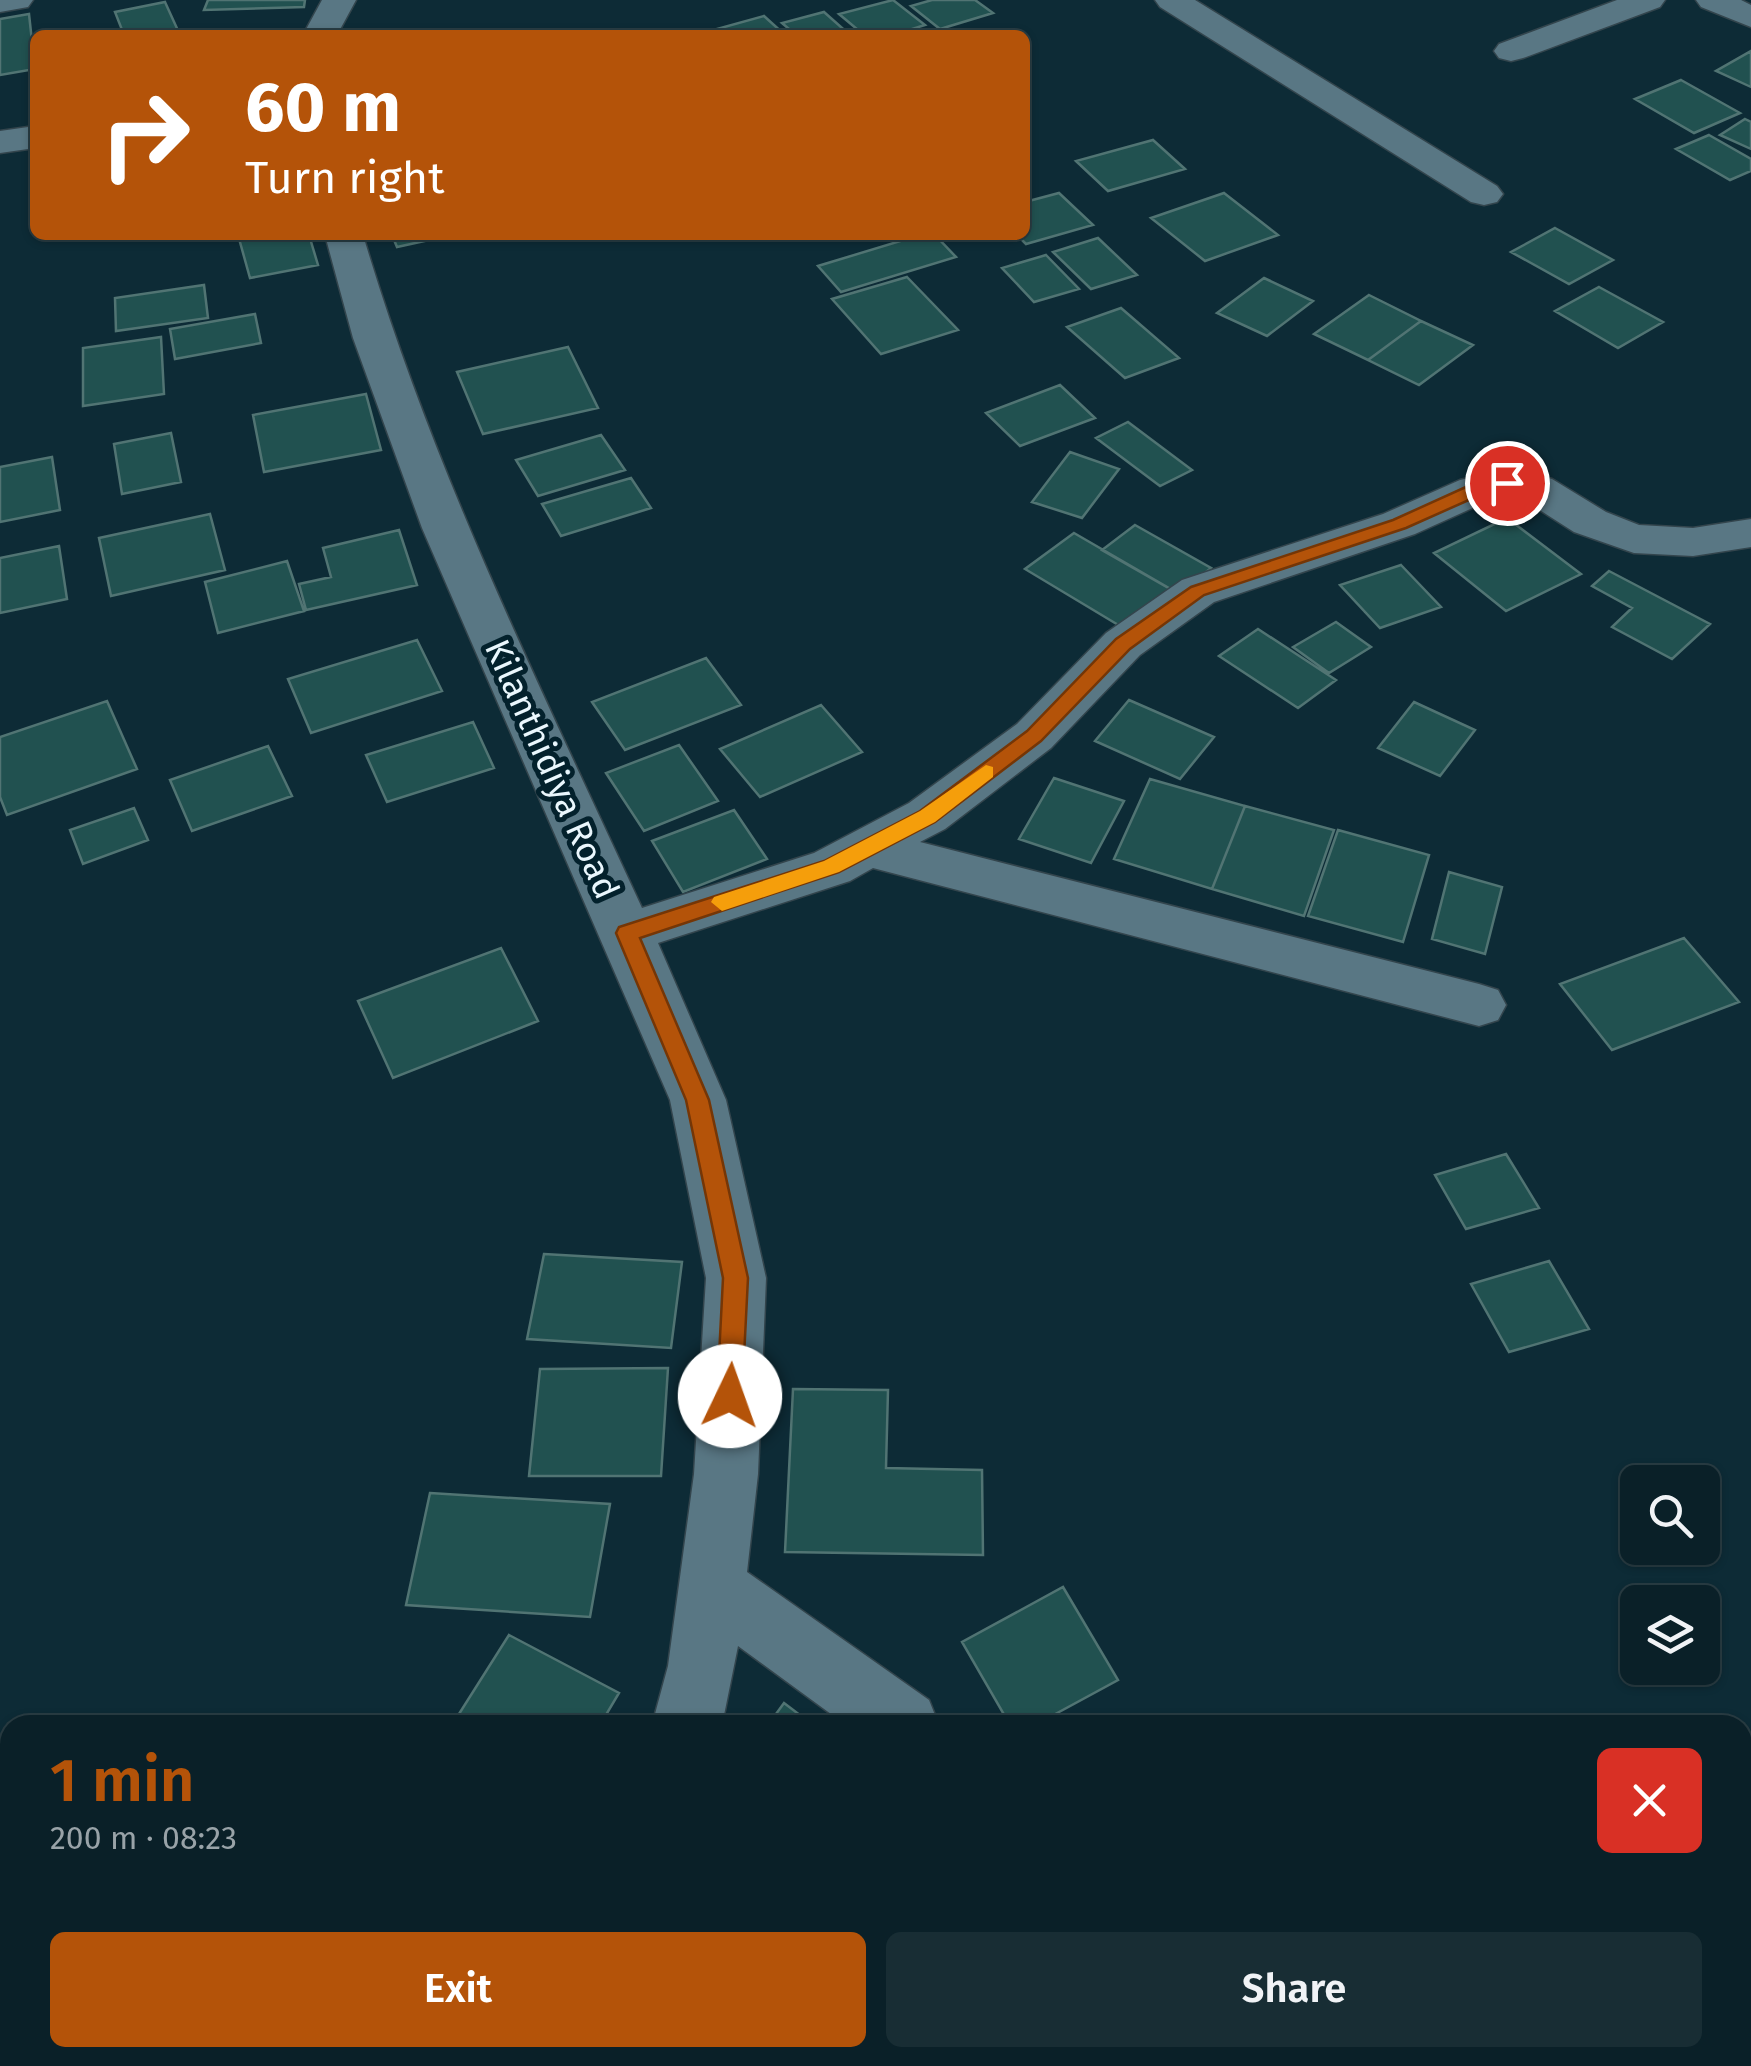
<!DOCTYPE html>
<html lang="en">
<head>
<meta charset="utf-8">
<style>
	body { margin:0; font-family:"Fira Sans",sans-serif; background:#182d34; color:#f1f3f6; height:100vh; display:flex; flex-direction:column; font-size:38px; white-space:nowrap }
	* { box-sizing:border-box; margin:0 }
	p { font-size:32px; color:#99a3a8 }
	.icon { flex:none; width:55px; height:55px; fill:none; stroke:currentColor; stroke-width:2; stroke-linecap:round; stroke-linejoin:round }
	.map { position:relative; flex:1; overflow:hidden }
	.details { position:absolute; left:0px; top:1715px; width:1752px; height:352px; display:flex; flex-direction:column; background:#0a2028; border-radius:30px 30px 0 0; box-shadow:0 2px 8px #0004,0 0 0 2px #2a3e45 }
	.details>* { flex:none }
	.banner { position:absolute; left:30px; top:30px; width:1000px; height:210px; border-radius:15px; box-shadow:0 2px 8px #0004,0 0 0 2px #2a3e45; background:#b45309; color:#fff; overflow:hidden }
	.buttons { position:absolute; left:1620px; top:1465px; display:grid; gap:20px }
	.buttons a { display:grid; place-items:center; width:100px; height:100px; border-radius:15px; background:#0a2028; box-shadow:0 2px 8px #0004,0 0 0 2px #2a3e45; font-size:50px }
	.pin { position:absolute; display:grid; place-items:center; width:85px; height:85px; color:#fff; margin:-42px; border:5px solid #fff; border-radius:50%; box-shadow:0 2px 10px #0007 }
	.me { position:absolute; width:110px; margin:-55px; rotate:3deg; stroke-linejoin:round; filter:drop-shadow(0 0 8px #0008) }
	.turn { display:flex; align-items:center; gap:35px; height:210px; padding:0 50px; font-size:45px }
	.turn .icon { width:130px; height:130px; stroke-width:2.5 }
	.turn b { display:block; font-size:70px; line-height:85px }
	.round { display:grid; place-items:center; flex:none; width:105px; height:105px; border-radius:15px; background:#182d34 }
	.overview { display:flex; align-items:center; justify-content:space-between; height:170px; padding:0 50px }
	h1 { font-size:60px; font-weight:600; line-height:75px; color:#b45309 }
	.action { display:flex; gap:20px; margin-top:auto; padding:20px 50px }
	.action a { flex:1; height:115px; border-radius:15px; background:#b45309; color:#fff; font-size:40px; font-weight:600; line-height:115px; text-align:center }
	.action a+a { background:#182d34; color:#f1f3f6 }
	.map>svg:first-child { display:block }
	.building { fill:#215150; stroke:#517473; stroke-width:2.5 }
	.lines { fill:none; stroke-linecap:round; stroke-linejoin:round }
	.minor-casing { stroke:#33454d; stroke-width:3 }
	.minor { fill:#597784; fill-rule:evenodd }
	.route { fill:#b45309; stroke:#753606; stroke-width:2.5 }
	.slow { fill:#f59e0b }
	.labels { text-anchor:middle; dominant-baseline:central; stroke-width:10; stroke-linejoin:round; paint-order:stroke }
	.street-label { font-size:35px; fill:#eaf7fd; stroke:#03212c }
</style>
</head>
<body>
<div class="map">
<svg width="1751" height="2066" viewBox="0 0 1751 2066">
	<rect width="100%" height="100%" fill="#0d2b36"/>
	<path class="building" d="M208 0H305L304 7 204 10Z
		M893 0 925 25 893 35H864L839 14Z
		M932 0H975L993 13 940 29 911 6Z
		M165 2 180 35H124L115 12Z
		M824 12 850 35H796L782 23Z
		M29 14 35 69 0 75V19Z
		M764 16 785 35 699 34Z
		M1751 51V87L1716 71Z
		M1681 80 1740 113 1694 133 1635 99Z
		M1745 119 1751 122V149L1720 135Z
		M1709 135 1751 159V171L1730 180 1676 149Z
		M1153 140 1185 169 1108 191 1076 161Z
		M1059 193 1093 225 1026 244 1017 235H1025V202Z
		M1224 193 1278 235 1205 261 1151 218Z
		M1555 228 1613 260 1569 284 1511 252Z
		M238 235H309L318 265 250 278Z
		M392 235H452L397 247Z
		M920 235H935L956 257 841 292 818 266Z
		M1098 238 1137 275 1091 289 1053 252Z
		M1046 255 1079 289 1034 302 1002 268Z
		M907 277 958 330 881 354 832 299Z
		M1264 278 1313 301 1267 336 1217 313Z
		M204 285 208 318 116 331 115 298Z
		M1599 287 1663 322 1618 348 1555 311Z
		M1369 295 1421 321 1368 360 1314 334Z
		M1121 308 1179 358 1125 378 1067 327Z
		M255 314 261 343 175 359 170 329Z
		M1421 321 1473 345 1419 385 1368 360Z
		M161 337 164 394 83 406V348Z
		M568 347 598 408 483 434 457 372Z
		M1060 385 1095 418 1020 446 986 413Z
		M366 394 381 450 264 472 253 415Z
		M1128 422 1192 470 1160 486 1096 438Z
		M171 433 181 482 122 494 114 444Z
		M601 435 625 470 538 496 516 460Z
		M1070 452 1119 469 1082 518 1032 502Z
		M52 457 60 510 0 522V467Z
		M631 478 651 508 561 536 542 504Z
		M210 514 225 570 111 596 99 538Z
		M1507 518 1581 574 1506 611 1434 553Z
		M1135 525 1211 568 1179 594 1102 550Z
		M399 530 417 585 306 610 299 584 331 577 323 548Z
		M1074 533 1179 594 1130 632 1025 569Z
		M59 546 67 599 0 613V558Z
		M287 561 304 611 218 633 205 582Z
		M1401 565 1441 607 1380 628 1340 585Z
		M1609 571 1710 624 1672 659 1612 627 1632 608 1592 586Z
		M1336 622 1371 647 1329 673 1293 647Z
		M1258 629 1336 680 1298 708 1219 656Z
		M417 640 442 691 311 733 288 679Z
		M706 658 741 705 625 750 592 702Z
		M1129 700 1214 737 1180 779 1095 741Z
		M107 701 137 769 7 815 0 797V737Z
		M1414 702 1475 730 1440 776 1378 748Z
		M821 705 862 752 760 797 720 749Z
		M473 722 494 768 387 802 366 755Z
		M679 745 718 801 644 831 606 773Z
		M268 746 292 796 192 831 170 780Z
		M1054 778 1124 801 1091 863 1019 839Z
		M1150 779 1245 806 1212 889 1114 859Z
		M1245 806 1334 830 1304 916 1212 889Z
		M134 808 148 840 83 864 70 830Z
		M734 810 767 859 683 892 652 841Z
		M1338 830 1429 855 1403 942 1308 916Z
		M1449 872 1502 887 1485 954 1432 939Z
		M1684 938 1739 1002 1612 1050 1560 984Z
		M501 948 538 1021 393 1078 358 1001Z
		M1506 1154 1539 1208 1466 1229 1435 1175Z
		M544 1254 682 1262 671 1348 527 1339Z
		M1549 1261 1589 1329 1509 1352 1471 1284Z
		M668 1368 661 1476H529L540 1369Z
		M793 1389 888 1390 886 1468 982 1470 983 1555 785 1552Z
		M430 1493 610 1504 590 1617 406 1605Z
		M1063 1587 1118 1680 1035 1725H1010L962 1642Z
		M509 1635 619 1693 600 1725H452Z
		M784 1703 813 1725H768Z
		M431 2058H514L510 2066H427Z
		M694 2058H818L828 2066H688Z"/>
	<g class="lines">
		<defs>
			<path id="minor" d="M0 0H33L28 7 0 12Z
				M322 0H356L337 35H303Z
				M1155 0H1195L1497 186 1503 194 1497 202 1484 205 1471 202 1160 7Z
				M1617 0H1665L1660 7 1523 58 1511 61 1499 58 1494 51 1499 44Z
				M1696 0H1741L1751 5V27L1701 7Z
				M35 126V148L0 153V131Z
				M325 235H363C432 469 540 687 642 908L814 853 909 803 1017 724 1106 633 1182 580 1383 514 1460 480 1507 469 1537 475 1552 479 1606 512 1639 525 1693 528 1751 519V547L1693 556 1634 553 1574 532 1524 500 1507 497 1488 501 1415 534 1214 602 1140 655 1051 748 945 829 920 842 1479 984 1498 990 1506 1005 1498 1020 1479 1026 873 868 850 881 658 943 726 1100 766 1278 758 1474 747 1572 929 1700 939 1725H846L738 1646 722 1725H652L668 1666 694 1474 706 1278 670 1100 422 528 353 338Z
				M552 2058H629L626 2066H549Z
				M1262 2058H1343L1346 2066H1265Z"/>
		</defs>
		<use href="#minor" class="minor-casing"/>
		<use href="#minor" class="minor"/>
	</g>
	<path class="route" d="M1507 478 1516 483 1513 487 1480 495 1406 528 1204 595 1130 649 1041 741 935 822 839 872 640 938 709 1100 748 1278 742 1396 739 1404 730 1407 720 1404 717 1396 723 1278 686 1100 616 933 619 927 824 861 920 811 1027 731 1116 639 1191 587 1393 520 1468 486Z"/>
	<path class="slow" d="M986 765 993 767V777L935 822 839 872 722 911 711 902 714 897 824 861 920 811Z"/>
	<g class="labels">
		<g class="street-label">
			<text transform="translate(552 769) rotate(66)">Kilanthidiya Road</text>
		</g>
	</g>
</svg>
<div class="buttons">
<a><svg class="icon" aria-label="search" viewBox="0 0 24 24"><circle cx="10" cy="10" r="6"/><path d="M15 15l6 6"/></svg></a>
<a><svg class="icon" aria-label="layers" viewBox="0 0 24 24"><path d="M12 4l9 5-9 5-9-5zM3 14l9 5 9-5"/></svg></a>
</div>
<div class="pin" style="left:1507px;top:483px;background:#d93025"><svg class="icon" aria-label="arrive" viewBox="0 0 24 24"><path d="M6 21V4h12l-3 4 3 4H6"/></svg></div>
<svg class="me" style="left:730px;top:1396px" viewBox="-20 -20 40 40"><circle r="19" fill="#fff"/><path d="M0-13L10 11 0 6-10 11z" fill="#b45309"/></svg>
<div class="banner">
<div class="turn"><svg class="icon" aria-label="right" viewBox="0 0 24 24"><path d="M7 20v-9h11M14 6l5 5-5 5"/></svg><div><b>60 m</b>Turn right</div></div>
</div>
<section class="details">
<div class="overview"><div><h1>1 min</h1><p>200 m · 08:23</p></div><a class="round" style="background:#d93025;color:#fff"><svg class="icon" aria-label="close" viewBox="0 0 24 24"><path d="M6 6l12 12M18 6L6 18"/></svg></a></div>
<div class="action"><a>Exit</a><a>Share</a></div>
</section>
</div>
</body>
</html>
